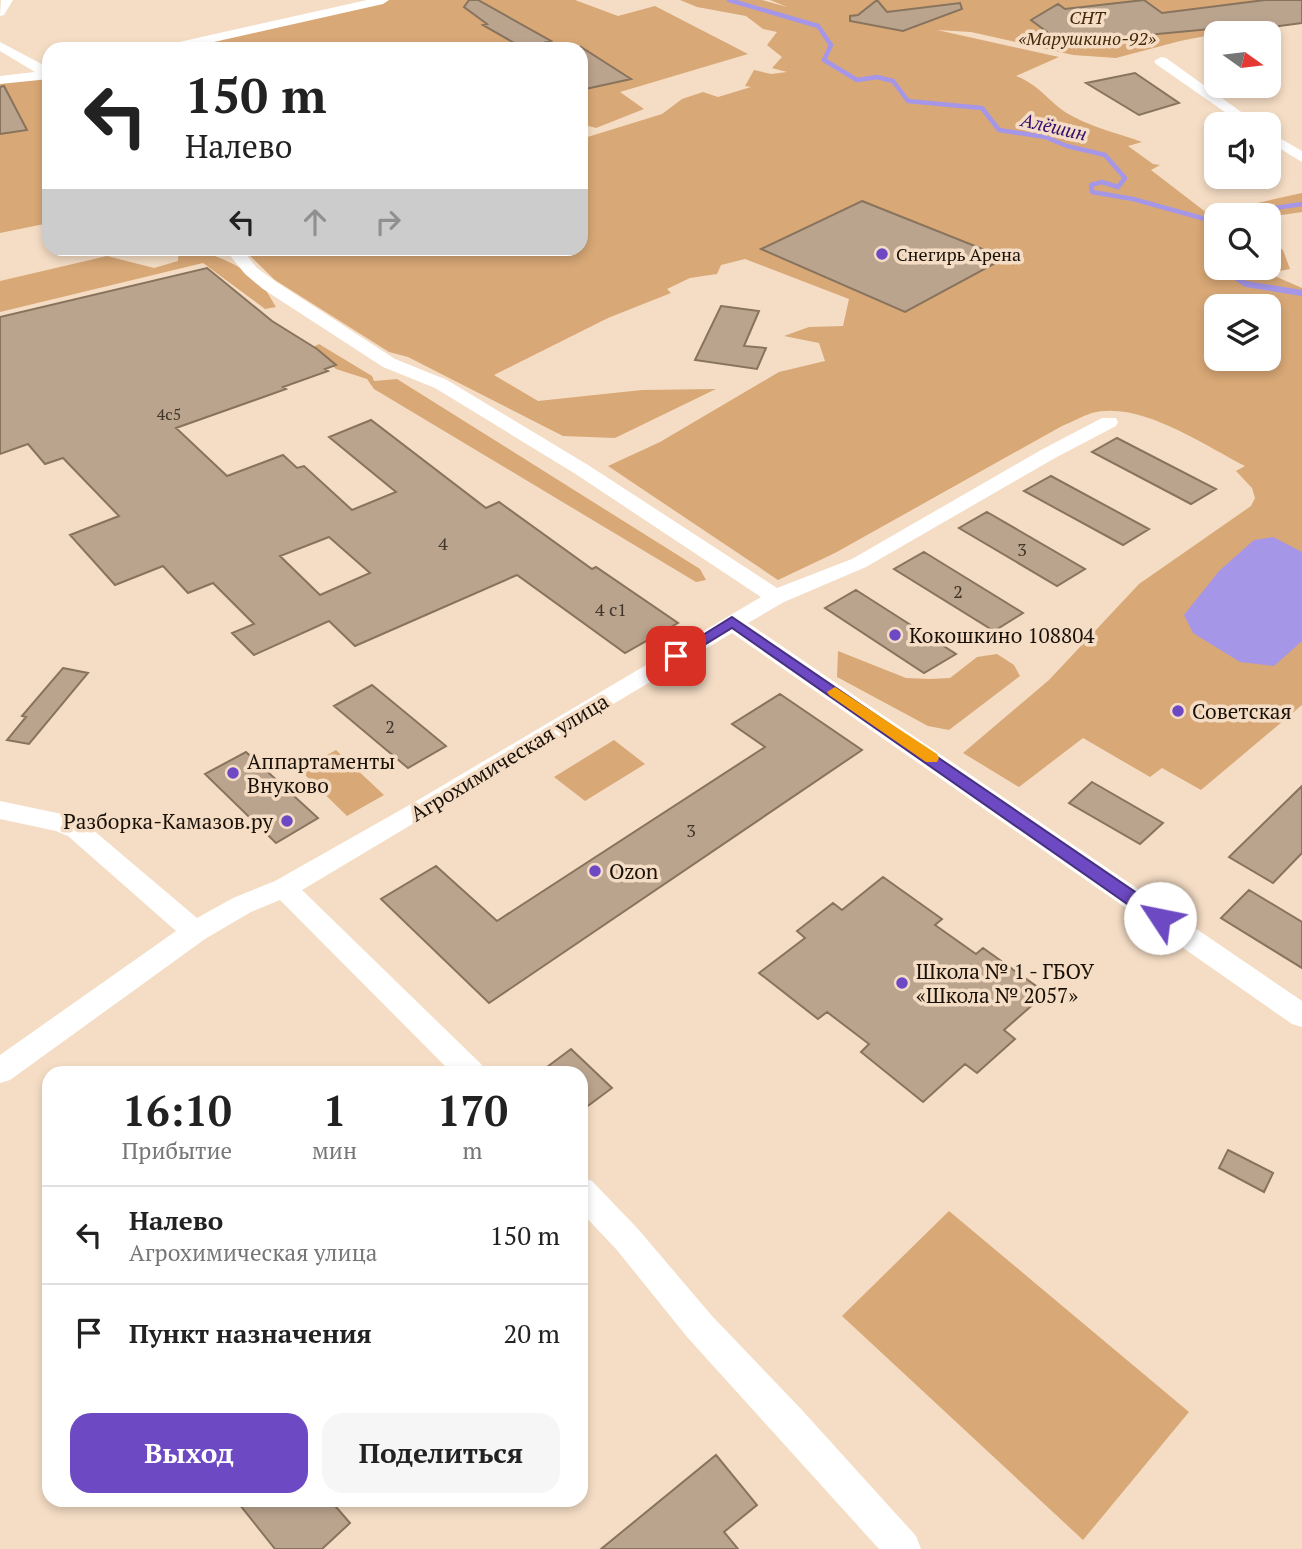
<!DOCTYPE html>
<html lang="ru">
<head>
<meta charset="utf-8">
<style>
	body { margin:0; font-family:"PT Serif",serif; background:#f6f6f6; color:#222; height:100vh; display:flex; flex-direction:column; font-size:26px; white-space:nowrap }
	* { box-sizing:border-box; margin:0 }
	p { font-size:23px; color:#767676 }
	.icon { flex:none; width:38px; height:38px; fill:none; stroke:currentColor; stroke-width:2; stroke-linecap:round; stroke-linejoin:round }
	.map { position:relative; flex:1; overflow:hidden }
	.drawer { position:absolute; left:42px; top:1066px; width:546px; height:441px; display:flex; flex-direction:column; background:#fff; border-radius:21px; box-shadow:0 4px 10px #0003 }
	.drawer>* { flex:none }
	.banner { position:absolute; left:42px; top:42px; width:546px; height:214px; border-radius:21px; box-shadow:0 4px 10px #0003; background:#fff; color:#222; overflow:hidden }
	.needle { width:46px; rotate:104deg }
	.fabs { position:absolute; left:1204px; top:21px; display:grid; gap:14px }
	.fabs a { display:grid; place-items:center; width:77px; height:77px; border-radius:14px; background:#fff; box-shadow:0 4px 10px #0003; font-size:35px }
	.pin { position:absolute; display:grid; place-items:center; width:60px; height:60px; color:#fff; margin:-30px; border-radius:14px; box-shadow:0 4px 10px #0006 }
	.me { position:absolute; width:77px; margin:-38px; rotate:304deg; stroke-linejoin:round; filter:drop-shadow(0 0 5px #0008) }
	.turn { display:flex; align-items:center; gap:24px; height:147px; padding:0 28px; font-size:32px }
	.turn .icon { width:91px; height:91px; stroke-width:2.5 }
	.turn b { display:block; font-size:49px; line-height:60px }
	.lanes { display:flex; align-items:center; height:66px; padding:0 28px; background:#0003; justify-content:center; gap:35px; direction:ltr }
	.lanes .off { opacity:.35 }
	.eta { display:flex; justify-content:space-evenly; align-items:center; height:119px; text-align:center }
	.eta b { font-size:42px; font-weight:800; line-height:49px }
	.cta { display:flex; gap:14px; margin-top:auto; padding:14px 28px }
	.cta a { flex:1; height:80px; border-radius:21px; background:#6d4ac3; color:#fff; font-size:28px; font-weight:800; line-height:80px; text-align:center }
	.cta a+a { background:#f6f6f6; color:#222 }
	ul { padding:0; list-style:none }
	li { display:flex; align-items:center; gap:21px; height:98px; padding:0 28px; border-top:2px solid #e0e0e0 }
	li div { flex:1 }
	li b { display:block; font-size:26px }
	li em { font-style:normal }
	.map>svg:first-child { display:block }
	.green { fill:#d8a876; fill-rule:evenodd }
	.water { fill:#a696e8 }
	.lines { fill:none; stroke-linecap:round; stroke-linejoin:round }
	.stream-far1 { stroke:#a696e8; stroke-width:4.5 }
	.stream { stroke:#a696e8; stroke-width:6 }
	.building { fill:#bba48e; stroke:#88735d; stroke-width:2; fill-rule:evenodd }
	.minor { fill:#fff; fill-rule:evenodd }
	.route { fill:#6d4ac3; stroke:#47307f; stroke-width:2 }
	.slow { fill:#f59e0b }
	.poi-dot { fill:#6d4ac3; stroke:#f5ddc5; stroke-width:2.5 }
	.labels { text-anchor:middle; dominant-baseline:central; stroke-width:7; stroke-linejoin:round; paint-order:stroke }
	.far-number-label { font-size:16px; fill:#42362a }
	.far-park-label { font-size:18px; font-style:italic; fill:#442909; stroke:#f5ddc5 }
	.far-poi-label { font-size:18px; fill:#191108; stroke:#f5ddc5; text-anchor:start }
	.number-label { font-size:18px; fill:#42362a }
	.far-water-label { font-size:19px; font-style:italic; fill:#340e6f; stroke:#f5ddc5 }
	.poi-label { font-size:21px; fill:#191108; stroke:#f5ddc5; text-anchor:start }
	.street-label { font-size:21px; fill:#191108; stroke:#f5ddc5 }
</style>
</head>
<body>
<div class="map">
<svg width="1302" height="1549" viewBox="0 0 1302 1549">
	<rect width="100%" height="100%" fill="#f5ddc5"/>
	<path class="green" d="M374 0H575L618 16 655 6 748 54 620 92 644 109 596 128 581 124V49H163Z
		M680 0H762L787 7 770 0H1302V17L1180 41 1116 58 1073 55 971 32 937 30 1059 57 1016 76C1041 85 1051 106 1074 117 1095 128 1120 134 1142 142L1128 146 1153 164 1160 165 1151 170 1216 220V268H1269V242L1283 250 1290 269 1268 273 1302 288V705L1201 790 1162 768 1150 777 1083 738 1019 787 963 753 1049 680 1139 584 1251 506 1255 498 1252 488 1236 471 1245 466C1204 445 1139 400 1092 413 1082 416 1072 422 1062 426L835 553 778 580 608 466 660 442 779 372 825 361 819 343 784 336 809 327 843 326 849 299 745 259 721 265 717 274 690 278 667 289 671 293 608 318 494 375 538 401 642 390 716 389 615 438 563 436 408 357 389 352 275 280 243 249 581 248V139L662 114 682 99 703 92 718 97 751 87 745 86 754 70 771 74 787 72 772 68 782 57 767 45 777 32 763 29 746 16 697 7ZM1216 306H1269V359H1216Z
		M49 74V223L0 233V80Z
		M1302 193V212L1269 217 1212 213Z
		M179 249C203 248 243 265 260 283 266 289 271 299 276 307L265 309 203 263 0 312V281L107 256 154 268 178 261Z
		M319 344 372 376 374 381 397 379 700 569 706 580 696 582 374 389 367 379 336 369 311 348Z
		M838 651 906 678 930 679 950 678 977 657 997 654 1014 665 1020 676 949 730 928 726 837 677Z
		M614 740 645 764 585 801 554 777Z
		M336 750 384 795 347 816 300 770Z
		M949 1211 1189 1412 1083 1540 842 1316Z"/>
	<path class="water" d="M1273 537 1302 552V641L1274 666 1240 662 1193 633 1184 615 1219 571 1254 540Z"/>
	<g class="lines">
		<path class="stream-far1" d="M729 0 818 26 831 45 824 60 857 80 877 77 893 81 908 101 982 108 999 130 1045 137 1067 146 1105 155 1125 178 1118 187 1102 182 1091 185 1092 192 1133 199 1216 222
			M1228 215 1302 204"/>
		<path class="stream" d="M1222 268 1246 284 1302 293"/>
	</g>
	<path class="building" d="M469 0H478L551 41 523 48 483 25 487 24 464 7Z
		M877 0 887 12 960 3 962 9 903 31 850 21V16L858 15Z
		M1144 0 1162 13 1265 0H1302V23L1243 31 1242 26 1062 43 1031 20 1058 4 1065 9Z
		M581 47 631 79 581 90Z
		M1135 73 1179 103 1139 115 1086 83Z
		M4 86 27 130 0 134V87Z
		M862 201 1005 258 905 312 761 249Z
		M207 268 272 321 317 349 336 365 325 369 328 371 283 387 286 389 176 428 227 476 283 455 297 468 304 466 352 510 396 492 329 437 371 420 486 508 499 502 592 569 596 567 678 623 625 653 517 575 355 646 329 621 254 655 232 633 254 624 213 583 188 593 163 566 115 585 70 535 119 516 63 458 45 464 28 444 0 454V317ZM329 537 370 573 320 595 280 556Z
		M721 306 759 311 744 346 766 348 757 369 695 360Z
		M1117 438 1216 489 1191 504 1092 452Z
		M1051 476 1149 529 1123 545 1024 491Z
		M987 512 1085 569 1057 586 959 528Z
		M924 552 1023 613 994 631 894 569Z
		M856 590 956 654 924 673 825 608Z
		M63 668 88 673 29 744 7 740 26 717 22 716Z
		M372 685 446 746 408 768 334 706Z
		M780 694 862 750 489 1003 381 899 436 866 497 921 765 747 732 724Z
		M246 752 318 818 276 843 205 774Z
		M1092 782 1163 823 1140 844 1069 803Z
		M1302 786V853L1273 883 1229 857Z
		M883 877 942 919 935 925 976 954 983 948 1046 993 1004 1030 1015 1039 977 1073 965 1064 923 1102 861 1052 869 1044 827 1012 818 1019 759 973 805 938 797 931 833 903 842 910Z
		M1249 890 1302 922V968L1221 918Z
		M571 1049 612 1088 581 1111V1073H539Z
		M1228 1150 1273 1173 1264 1192 1219 1168Z
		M716 1455 757 1505 724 1532 738 1549H601Z
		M236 1500H330L350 1523 322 1549H275Z"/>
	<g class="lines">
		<path class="minor" d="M1 0H13L4 15 0 16Z
			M367 0H389L383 4 183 49H160L166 45Z
			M0 42 49 68V79L0 84V76L35 72 0 51Z
			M1161 57 1166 58 1258 124H1242L1156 64 1154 61Z
			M1269 132 1302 151V162L1269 142Z
			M224 248H241L257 268 275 281 395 359 447 380 588 465 777 588 852 559 1041 450 1102 418H1116L1118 422 1116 426 1055 458 866 567 784 602 748 623 1302 1001V1027L1292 1024 732 633 302 890 481 1064 486 1073H452L280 900 251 912 205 939 10 1080 0 1083V1055L176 931 68 836 56 831 0 819V801L62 814 86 824 197 918 233 898 275 881 413 803 761 597 574 473 435 388 383 367 263 289 245 274Z
			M581 1177 592 1181 638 1229 712 1316 801 1409 916 1536 921 1549H879L688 1338 616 1249 581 1212Z"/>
	</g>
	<path class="route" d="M732 617 1166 913 1168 918 1166 922H1153L732 628 681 659 676 661 669 656Z"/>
	<path class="slow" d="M835 687 937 754 939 758 937 762H926L829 695 827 692Z"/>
	<g class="poi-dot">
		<circle cx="882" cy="254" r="7"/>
		<circle cx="895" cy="635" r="7"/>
		<circle cx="1178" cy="711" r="7"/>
		<circle cx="233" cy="773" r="7"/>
		<circle cx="287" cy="821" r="7"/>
		<circle cx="595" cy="871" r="7"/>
		<circle cx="902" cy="983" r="7"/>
	</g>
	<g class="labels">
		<g class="far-number-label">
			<text x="169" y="414">4с5</text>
		</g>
		<g class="far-park-label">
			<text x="1087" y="17">СНТ<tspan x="1087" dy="21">«Марушкино-92»</tspan></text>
		</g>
		<g class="far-poi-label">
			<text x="896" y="254">Снегирь Арена</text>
		</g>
		<g class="number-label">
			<text x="443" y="543">4</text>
			<text x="1022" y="549">3</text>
			<text x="958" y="591">2</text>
			<text x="611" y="609">4 с1</text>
			<text x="390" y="726">2</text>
			<text x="691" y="830">3</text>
		</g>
		<g class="far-water-label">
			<text transform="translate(1054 126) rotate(13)">Алёшин</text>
		</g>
		<g class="poi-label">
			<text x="909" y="635">Кокошкино 108804</text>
			<text x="1192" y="711">Советская</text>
			<text x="247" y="761">Аппартаменты<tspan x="247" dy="24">Внуково</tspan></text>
			<text x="273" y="821" text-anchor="end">Разборка-Камазов.ру</text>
			<text x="609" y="871">Ozon</text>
			<text x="916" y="971">Школа № 1 - ГБОУ<tspan x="916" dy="24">«Школа № 2057»</tspan></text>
		</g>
		<g class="street-label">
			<text transform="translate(509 757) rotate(-31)">Агрохимическая улица</text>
		</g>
	</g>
</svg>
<div class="fabs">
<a><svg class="needle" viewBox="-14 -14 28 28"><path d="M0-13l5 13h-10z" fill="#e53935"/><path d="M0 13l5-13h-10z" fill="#767676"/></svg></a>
<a><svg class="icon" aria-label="sound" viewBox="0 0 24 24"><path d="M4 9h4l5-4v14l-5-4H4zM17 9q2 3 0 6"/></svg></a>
<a><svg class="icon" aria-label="search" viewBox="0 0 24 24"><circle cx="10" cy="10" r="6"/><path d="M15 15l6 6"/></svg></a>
<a><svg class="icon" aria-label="layers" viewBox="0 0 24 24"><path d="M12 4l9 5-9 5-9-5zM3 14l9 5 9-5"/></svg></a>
</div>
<div class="pin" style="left:676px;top:656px;background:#d93025"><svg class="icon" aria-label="arrive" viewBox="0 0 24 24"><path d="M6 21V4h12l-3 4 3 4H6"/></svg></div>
<svg class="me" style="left:1160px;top:918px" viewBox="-20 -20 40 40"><circle r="19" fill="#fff"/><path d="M0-13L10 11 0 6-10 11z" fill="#6d4ac3"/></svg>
<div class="banner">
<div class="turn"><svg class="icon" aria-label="left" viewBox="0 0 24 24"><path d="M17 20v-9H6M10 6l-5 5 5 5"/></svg><div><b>150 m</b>Налево</div></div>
<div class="lanes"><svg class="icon" aria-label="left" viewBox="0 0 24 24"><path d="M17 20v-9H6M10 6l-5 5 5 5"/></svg><svg class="icon off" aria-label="ahead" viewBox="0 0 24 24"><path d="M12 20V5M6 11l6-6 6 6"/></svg><svg class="icon off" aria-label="right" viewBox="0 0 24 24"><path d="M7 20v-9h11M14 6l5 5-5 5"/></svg></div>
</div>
<section class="drawer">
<div class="eta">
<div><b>16:10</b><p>Прибытие</p></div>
<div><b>1</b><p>мин</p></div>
<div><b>170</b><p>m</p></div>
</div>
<ul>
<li><svg class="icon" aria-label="left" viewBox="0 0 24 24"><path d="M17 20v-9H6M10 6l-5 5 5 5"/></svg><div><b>Налево</b><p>Агрохимическая улица</p></div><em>150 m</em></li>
<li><svg class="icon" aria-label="arrive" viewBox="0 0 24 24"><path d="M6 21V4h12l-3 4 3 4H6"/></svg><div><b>Пункт назначения</b></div><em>20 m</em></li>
</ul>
<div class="cta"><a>Выход</a><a>Поделиться</a></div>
</section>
</div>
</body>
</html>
